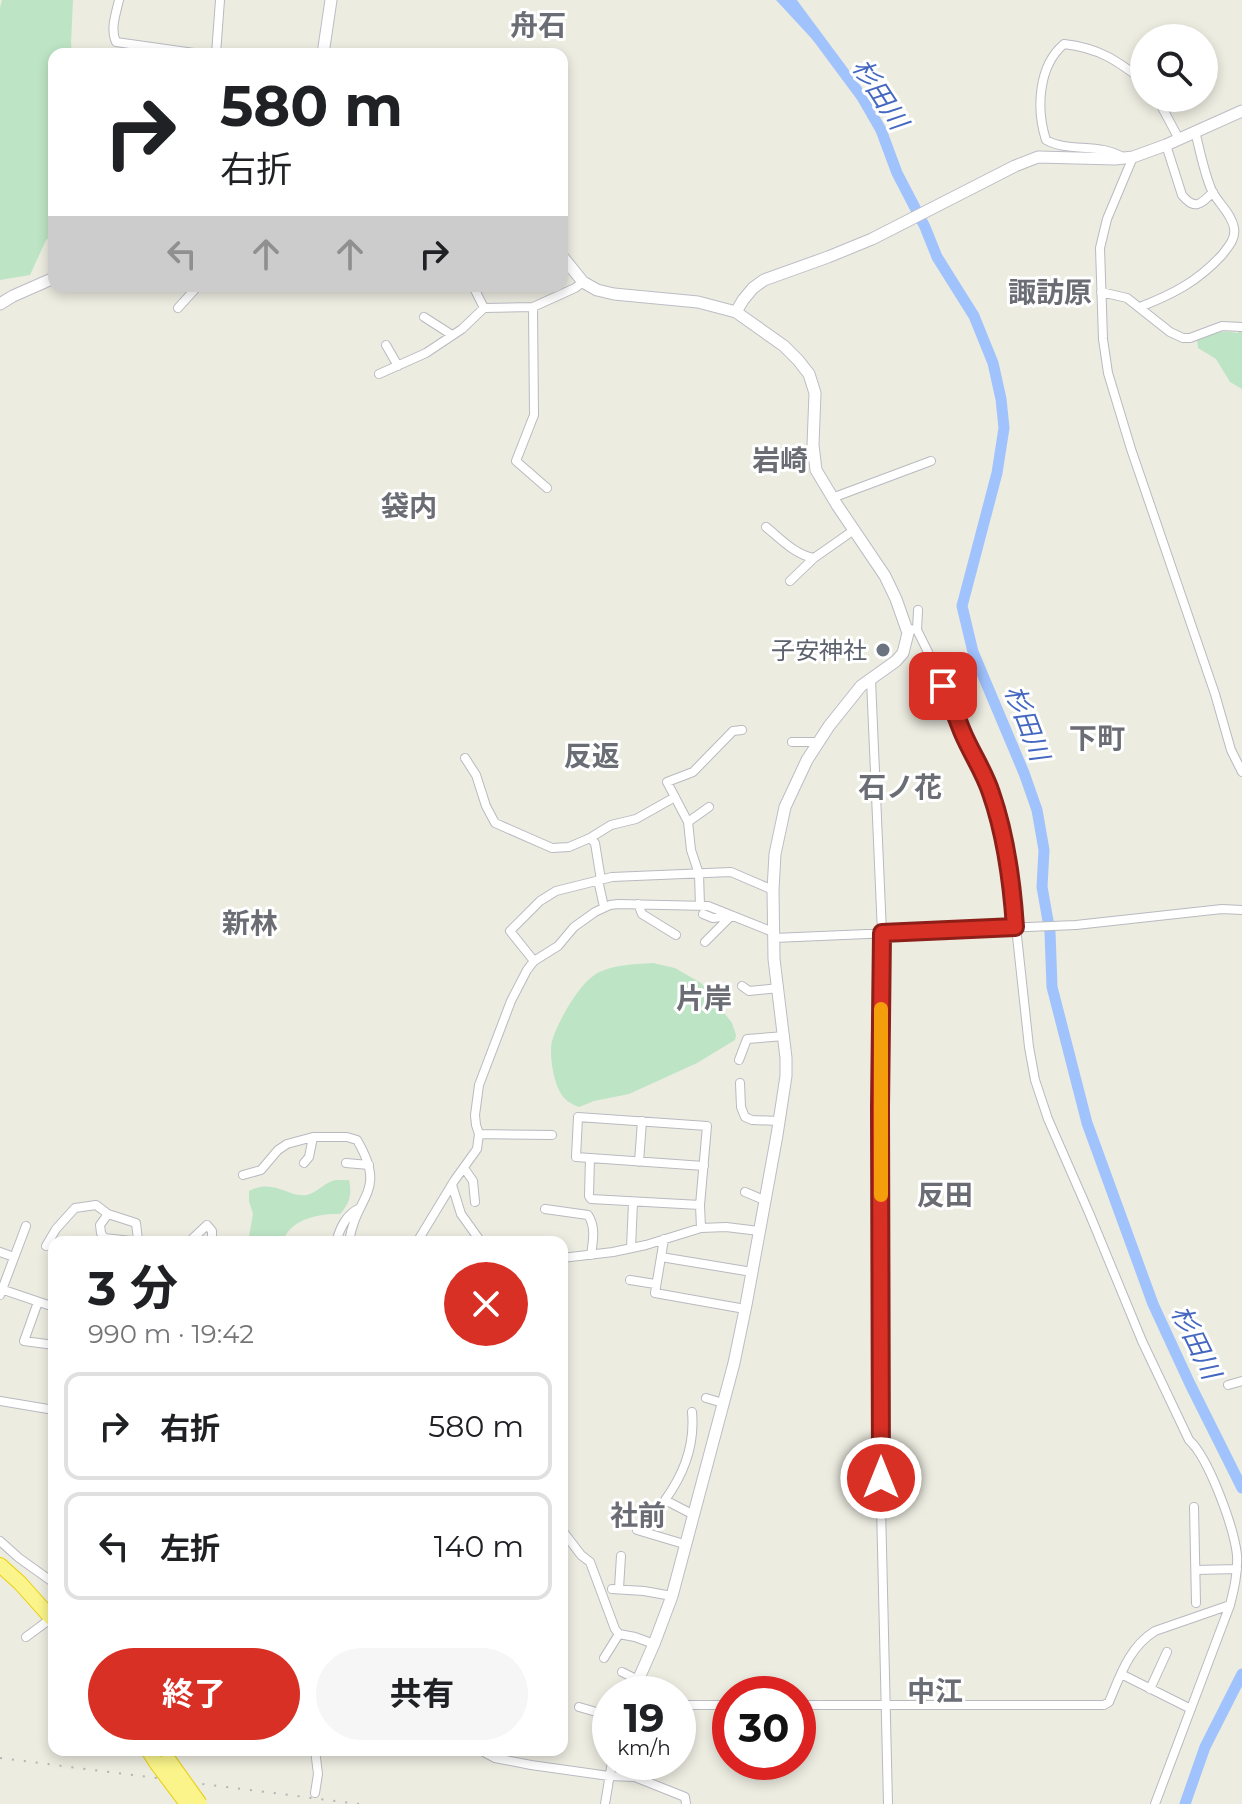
<!DOCTYPE html>
<html lang="ja">
<head>
<meta charset="utf-8">
<style>
	body { margin:0; font-family:Montserrat,"Noto Sans JP",sans-serif; background:#f6f6f6; color:#202124; height:100vh; display:flex; flex-direction:column; font-size:30px; white-space:nowrap }
	* { box-sizing:border-box; margin:0 }
	p { font-size:26px; color:#757577 }
	.icon { flex:none; width:44px; height:44px; fill:none; stroke:currentColor; stroke-width:2; stroke-linecap:round; stroke-linejoin:round }
	.map { position:relative; flex:1; overflow:hidden }
	.details { position:absolute; left:48px; top:1236px; width:520px; height:520px; display:flex; flex-direction:column; background:#fff; border-radius:16px; box-shadow:0 4px 12px #0003 }
	.details>* { flex:none }
	.banner { position:absolute; left:48px; top:48px; width:520px; height:244px; border-radius:16px; box-shadow:0 4px 12px #0003; background:#fff; color:#202124; overflow:hidden }
	.tools { position:absolute; left:1130px; top:24px; display:grid; gap:16px }
	.tools a { display:grid; place-items:center; width:88px; height:88px; border-radius:50%; background:#fff; box-shadow:0 4px 12px #0003; font-size:40px }
	.speed { position:absolute; left:592px; top:1676px; display:flex; gap:16px; font-size:40px; font-weight:700; text-align:center }
	.speed>* { display:grid; place-content:center; width:104px; height:104px; border-radius:50%; background:#fff; box-shadow:0 4px 12px #0003; line-height:1 }
	.speed small { font-size:20px; font-weight:400 }
	.speed .limit { border:12px solid #d22; background:#fff; color:#111 }
	.pin { position:absolute; display:grid; place-items:center; width:68px; height:68px; color:#fff; margin:-34px; border-radius:16px; box-shadow:0 4px 12px #0006 }
	.me { position:absolute; width:88px; margin:-44px; rotate:0deg; stroke-linejoin:round; filter:drop-shadow(0 0 6px #0008) }
	.turn { display:flex; align-items:center; gap:28px; height:168px; padding:0 40px; font-size:36px }
	.turn .icon { width:104px; height:104px; stroke-width:2.5 }
	.turn b { display:block; font-size:56px; line-height:68px }
	.lanes { display:flex; align-items:center; height:76px; padding:0 40px; background:#0003; justify-content:center; gap:40px; direction:ltr }
	.lanes .off { opacity:.35 }
	.round { display:grid; place-items:center; flex:none; width:84px; height:84px; border-radius:42px; background:#f6f6f6 }
	.headline { display:flex; align-items:center; justify-content:space-between; height:136px; padding:0 40px }
	h1 { font-size:48px; font-weight:700; line-height:60px }
	.primary-button { display:flex; gap:16px; margin-top:auto; padding:16px 40px }
	.primary-button a { flex:1; height:92px; border-radius:48px; background:#d93025; color:#fff; font-size:32px; font-weight:700; line-height:92px; text-align:center }
	.primary-button a+a { background:#f6f6f6; color:#202124 }
	ul { padding:0; list-style:none }
	li { display:flex; align-items:center; gap:24px; height:108px; margin:0 16px 12px; padding:0 24px; border:4px solid #e0e0e0; border-radius:16px }
	li div { flex:1 }
	li b { display:block; font-size:30px }
	li em { font-style:normal }
	.map>svg:first-child { display:block }
	.green { fill:#bde4c5 }
	.water { fill:#a0c2fd }
	.lines { fill:none; stroke-linecap:round; stroke-linejoin:round }
	.river { stroke:#a0c2fd; stroke-width:11 }
	.street-casing { stroke:#b9bac0; stroke-width:10 }
	.secondary-casing { stroke:#bcbdc5; stroke-width:13 }
	.highway-casing { stroke:#e9cf05; stroke-width:16 }
	.street { stroke:#fff; stroke-width:8 }
	.secondary { stroke:#fff; stroke-width:11 }
	.highway { stroke:#faf48a; stroke-width:14 }
	.rail { stroke:#b4b5b5; stroke-width:2; stroke-dasharray:2 10; stroke-linecap:butt }
	.highway-bridge-casing { stroke:#e9cf05; stroke-width:16; stroke-linecap:butt }
	.highway-bridge { stroke:#faf48a; stroke-width:14 }
	.route-casing { stroke:#8d1f18; stroke-width:20 }
	.route { stroke:#d93025; stroke-width:14 }
	.slow { stroke:#f59e0b; stroke-width:14 }
	.worship-dot { fill:#6b7280; stroke:#fff; stroke-width:3 }
	.labels { text-anchor:middle; dominant-baseline:central; stroke-width:6; stroke-linejoin:round; paint-order:stroke }
	.worship-label { font-size:24px; fill:#5b616d; stroke:#fff; text-anchor:end }
	.water-label { font-size:26px; font-style:italic; fill:#4467c0; stroke:#fff }
	.quarter-label { font-size:28px; font-weight:bold; fill:#6b6d74; stroke:#fff }
</style>
</head>
<body>
<div class="map">
<svg width="1242" height="1804" viewBox="0 0 1242 1804">
	<rect width="100%" height="100%" fill="#ecece1"/>
	<path class="green" d="M2 0H73L71 43 72 54H54V234L46 240 30 275 0 280V8Z
		M1242 323V389L1230 382 1216 359 1198 348 1197 340C1211 332 1222 330 1238 333Z
		M653 963 675 968 701 983 732 1023 736 1035 735 1040 697 1063 629 1094 594 1101 579 1107C571 1104 564 1100 560 1092 553 1080 548 1050 553 1038 559 1020 577 988 593 976 608 965 634 964 653 963Z
		M336 1180H349C352 1194 350 1203 340 1214 320 1213 289 1219 283 1242H248L253 1214 249 1201V1191C274 1178 288 1198 307 1195 318 1192 325 1182 336 1180Z"/>
	<path class="water" d="M776 0H788L851 81Z"/>
	<g class="lines">
		<path class="river" d="M790 0 862 97 881 130 897 173 925 227 937 257 974 316 993 363 1001 399 1004 428 997 473 962 606 973 652 1024 773 1037 810 1044 850 1042 887 1050 932 1052 987 1087 1123 1153 1304 1190 1384 1242 1488
			M1185 1804 1205 1747 1242 1674"/>
		<defs>
			<path id="street" d="M119 0C116 13 110 29 116 42L201 54
				M216 54 220 0
				M1157 98 1179 139
				M1166 145 1182 195C1195 211 1201 204 1213 192
				M1133 157 1107 219 1100 248 1103 339 1108 373 1131 449 1215 694 1231 750 1242 772
				M1124 158C1100 142 1069 153 1046 140 1036 109 1038 66 1064 44 1099 48 1116 60 1144 81
				M473 286 484 308
				M1101 292 1127 298 1170 332 1183 338H1190L1222 326 1242 327
				M533 307 534 415 516 461 547 488
				M1140 307C1173 294 1197 282 1222 255 1228 247 1236 239 1234 228 1232 214 1218 203 1212 191 1204 173 1200 151 1195 131
				M178 308 198 286
				M424 317 452 335
				M386 345 398 366
				M379 374 426 353 462 329 484 308 533 307 575 288 583 282
				M832 498 931 461
				M766 527C780 538 795 555 814 558L854 530
				M790 581 814 558
				M917 630 918 610
				M871 680 882 933 880 1108 882 1307 881 1506 888 1804
				M792 742H818
				M465 758 476 775 486 806 495 823 552 848 569 847 590 838 595 843 601 880
				M688 822 709 807
				M590 838 611 825 636 819 675 797
				M598 880 604 907
				M638 904 642 914 676 935
				M700 906 699 874 691 850 688 822 667 782 693 772 733 731 742 730
				M703 914 713 918 730 916
				M774 938 1076 925 1222 909 1242 910
				M705 942 731 916
				M534 961 510 931 540 901 556 891 612 877 731 872 773 890
				M742 986 749 991 779 988
				M739 1060 747 1039 785 1036
				M740 1083 741 1107 745 1117 752 1120 779 1121
				M479 1134 552 1135
				M590 1158 589 1196 591 1199 700 1205
				M639 1162 642 1121
				M304 1163 309 1157 313 1137H347L357 1140C388 1193 356 1194 349 1242
				M346 1163 369 1165
				M464 1168 473 1181 475 1202
				M243 1175 261 1170 278 1150 287 1144 313 1137
				M452 1185 461 1214 481 1242
				M745 1192 764 1200
				M545 1209 588 1215C596 1227 593 1241 591 1255
				M701 1228 700 1205 707 1126 578 1117 576 1157 704 1166
				M664 1239 655 1293 745 1309
				M138 1240 136 1223 108 1214 100 1225 101 1233 104 1238 141 1242
				M189 1242 207 1225 212 1231V1242
				M336 1242C340 1228 346 1214 360 1208
				M417 1242 454 1181 477 1149 479 1134 476 1125 475 1115 479 1085 511 1001 527 970 534 961 558 946 574 927 595 912 610 905 618 904 708 906 773 932
				M46 1246 56 1229 75 1208 96 1205 108 1214
				M631 1248 633 1202
				M0 1252 14 1257
				M661 1257 752 1272
				M562 1258 613 1252 646 1245 701 1228 726 1227 759 1231
				M630 1280 655 1284
				M1 1289 54 1307
				M0 1295 26 1226
				M38 1302 24 1341 54 1345
				M1228 1385 1242 1381
				M706 1398 723 1403
				M0 1401 54 1410
				M692 1412C695 1444 684 1474 665 1500L692 1514
				M1194 1507 1196 1603
				M562 1530 581 1555 590 1562 615 1629 619 1634
				M637 1530 684 1544
				M0 1541 19 1558 54 1583
				M1196 1570 1237 1569
				M619 1588 621 1556
				M612 1589 644 1591 672 1596
				M26 1637 53 1617
				M604 1658 619 1634 635 1637 654 1644
				M622 1672 638 1680
				M1121 1674 1191 1709
				M1150 1689 1167 1652
				M678 1705H730
				M798 1705H1104L1109 1702C1120 1676 1129 1647 1155 1631L1230 1605C1234 1589 1238 1573 1237 1555 1234 1528 1209 1458 1189 1440L1142 1341 1090 1215 1048 1119 1035 1080 1029 1047 1009 862 999 822 991 794 981 767 963 733 953 705 937 677 929 654 917 630 908 629
				M579 1707 610 1716
				M480 1750 495 1758 531 1765 609 1776 635 1777 685 1797 686 1804
				M315 1793 318 1774 315 1750
				M605 1804 612 1762
				M1155 1804 1230 1605"/>
			<path id="secondary" d="M323 54 331 0
				M562 256 583 282 597 290 614 294 698 302 736 312 784 346 798 360 809 374 815 393 813 445 816 470 837 505 885 576 896 599 908 633 903 653 896 661 861 686 829 726 807 760 785 807 775 854 773 890 774 959 786 1058V1076L777 1135 746 1305 734 1363 672 1596 654 1644 632 1694
				M0 304 13 296 54 278
				M736 312 743 300 753 288 764 280 828 257 872 239 1015 166 1038 157 1115 159 1133 157 1166 145 1242 111"/>
			<path id="highway" d="M0 1565 20 1583 54 1621
				M148 1750 157 1764"/>
		</defs>
		<use href="#street" class="street-casing"/>
		<use href="#secondary" class="secondary-casing"/>
		<use href="#highway" class="highway-casing"/>
		<use href="#street" class="street"/>
		<use href="#secondary" class="secondary"/>
		<use href="#highway" class="highway"/>
		<path class="rail" d="M0 1758 359 1804"/>
		<defs>
			<path id="highway-bridge" d="M168 1759 200 1804
				M157 1764 187 1804"/>
		</defs>
		<use href="#highway-bridge" class="highway-bridge-casing"/>
		<use href="#highway-bridge" class="highway-bridge"/>
	</g>
	<g class="lines">
		<defs>
			<path id="route" d="M881 1478 880 1108 882 933 1015 927C1012 882 1006 836 991 793 984 771 971 753 962 731 956 716 951 701 943 686"/>
		</defs>
		<use href="#route" class="route-casing"/>
		<use href="#route" class="route"/>
		<path class="slow" d="M881 1195V1009"/>
	</g>
	<circle class="worship-dot" cx="883" cy="650" r="8"/>
	<g class="labels">
		<g class="worship-label">
			<text x="867" y="650">子安神社</text>
		</g>
		<g class="water-label">
			<text transform="translate(880 94) rotate(57)">杉田川</text>
			<text transform="translate(1027 723) rotate(69)">杉田川</text>
			<text transform="translate(1196 1342) rotate(64)">杉田川</text>
		</g>
		<g class="quarter-label">
			<text x="538" y="25">舟石</text>
			<text x="1050" y="292">諏訪原</text>
			<text x="780" y="460">岩崎</text>
			<text x="409" y="506">袋内</text>
			<text x="1097" y="738">下町</text>
			<text x="592" y="756">反返</text>
			<text x="900" y="787">石ノ花</text>
			<text x="250" y="923">新林</text>
			<text x="704" y="998">片岸</text>
			<text x="945" y="1195">反田</text>
			<text x="638" y="1515">社前</text>
			<text x="935" y="1691">中江</text>
		</g>
	</g>
</svg>
<div class="tools">
<a><svg class="icon" aria-label="search" viewBox="0 0 24 24"><circle cx="10" cy="10" r="6"/><path d="M15 15l6 6"/></svg></a>
</div>
<div class="speed"><div>19<small>km/h</small></div><div class="limit">30</div></div>
<div class="pin" style="left:943px;top:686px;background:#d93025"><svg class="icon" aria-label="arrive" viewBox="0 0 24 24"><path d="M6 21V4h12l-3 4 3 4H6"/></svg></div>
<svg class="me" style="left:881px;top:1478px" viewBox="-20 -20 40 40"><circle r="17" fill="#d93025" stroke="#fff" stroke-width="3"/><path d="M0-11L8 9 0 5-8 9z" fill="#fff"/></svg>
<div class="banner">
<div class="turn"><svg class="icon" aria-label="right" viewBox="0 0 24 24"><path d="M7 20v-9h11M14 6l5 5-5 5"/></svg><div><b>580 m</b>右折</div></div>
<div class="lanes"><svg class="icon off" aria-label="left" viewBox="0 0 24 24"><path d="M17 20v-9H6M10 6l-5 5 5 5"/></svg><svg class="icon off" aria-label="ahead" viewBox="0 0 24 24"><path d="M12 20V5M6 11l6-6 6 6"/></svg><svg class="icon off" aria-label="ahead" viewBox="0 0 24 24"><path d="M12 20V5M6 11l6-6 6 6"/></svg><svg class="icon" aria-label="right" viewBox="0 0 24 24"><path d="M7 20v-9h11M14 6l5 5-5 5"/></svg></div>
</div>
<section class="details">
<div class="headline"><div><h1>3 分</h1><p>990 m · 19:42</p></div><a class="round" style="background:#d93025;color:#fff"><svg class="icon" aria-label="close" viewBox="0 0 24 24"><path d="M6 6l12 12M18 6L6 18"/></svg></a></div>
<ul>
<li><svg class="icon" aria-label="right" viewBox="0 0 24 24"><path d="M7 20v-9h11M14 6l5 5-5 5"/></svg><div><b>右折</b></div><em>580 m</em></li>
<li><svg class="icon" aria-label="left" viewBox="0 0 24 24"><path d="M17 20v-9H6M10 6l-5 5 5 5"/></svg><div><b>左折</b></div><em>140 m</em></li>
</ul>
<div class="primary-button"><a>終了</a><a>共有</a></div>
</section>
</div>
</body>
</html>
